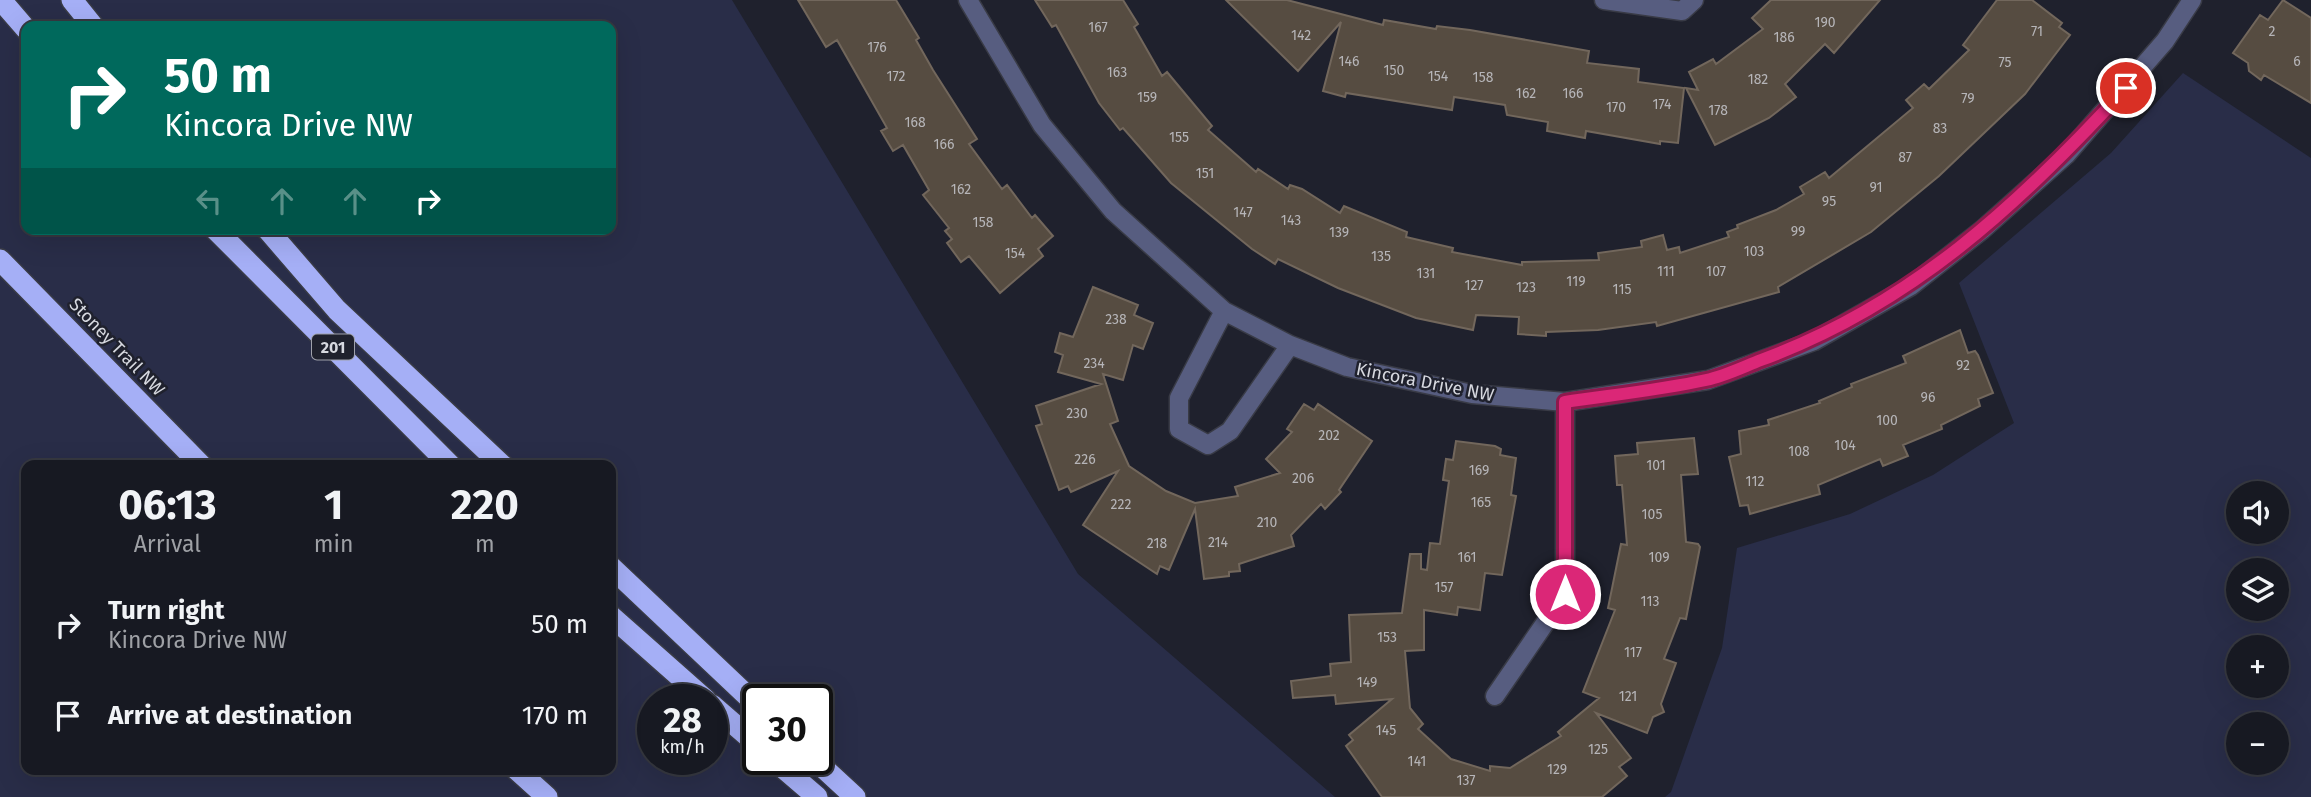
<!DOCTYPE html>
<html lang="en">
<head>
<meta charset="utf-8">
<style>
	body { margin:0; font-family:"Fira Sans",sans-serif; background:#20222a; color:#f1f3f6; height:100vh; display:flex; flex-direction:column; font-size:26px; white-space:nowrap }
	* { box-sizing:border-box; margin:0 }
	p { font-size:23px; color:#9ea0a5 }
	.icon { flex:none; width:38px; height:38px; fill:none; stroke:currentColor; stroke-width:2; stroke-linecap:round; stroke-linejoin:round }
	.map { position:relative; flex:1; overflow:hidden }
	.panel { position:absolute; left:21px; top:460px; width:595px; height:315px; display:flex; flex-direction:column; background:#171922; border-radius:14px; box-shadow:0 7px 28px #0002,0 0 0 2px #363840 }
	.panel>* { flex:none }
	.top-card { position:absolute; left:21px; top:21px; width:595px; height:214px; border-radius:14px; box-shadow:0 7px 28px #0002,0 0 0 2px #363840; background:#00695c; color:#fff; overflow:hidden }
	.controls { position:absolute; left:2226px; top:481px; display:grid; gap:14px }
	.controls a { display:grid; place-items:center; width:63px; height:63px; border-radius:50%; background:#171922; box-shadow:0 7px 28px #0002,0 0 0 2px #363840; font-size:35px }
	.speed { position:absolute; left:637px; top:684px; display:flex; gap:14px; font-size:35px; font-weight:700; text-align:center }
	.speed>* { display:grid; place-content:center; width:91px; height:91px; border-radius:50%; background:#171922; box-shadow:0 7px 28px #0002,0 0 0 2px #363840; line-height:1 }
	.speed small { font-size:18px; font-weight:400 }
	.speed .limit { border:4px solid #111; border-radius:10px; background:#fff; color:#111 }
	.pin { position:absolute; display:grid; place-items:center; width:60px; height:60px; color:#fff; margin:-30px; border:4px solid #fff; border-radius:50%; box-shadow:0 2px 7px #0007 }
	.me { position:absolute; width:77px; margin:-38px; rotate:0deg; stroke-linejoin:round; filter:drop-shadow(0 0 5px #0008) }
	.turn { display:flex; align-items:center; gap:24px; height:147px; padding:0 28px; font-size:32px }
	.turn .icon { width:91px; height:91px; stroke-width:2.5 }
	.turn b { display:block; font-size:49px; line-height:60px }
	.lanes { display:flex; align-items:center; height:66px; padding:0 28px; background:#0003; justify-content:center; gap:35px; direction:ltr }
	.lanes .off { opacity:.35 }
	.eta { display:flex; justify-content:space-evenly; align-items:center; height:119px; text-align:center }
	.eta b { font-size:42px; font-weight:700; line-height:49px }
	ul { padding:0; list-style:none }
	li { display:flex; align-items:center; gap:21px; height:91px; padding:0 28px }
	li div { flex:1 }
	li b { display:block; font-size:26px }
	li em { font-style:normal }
	.map>svg:first-child { display:block }
	.green { fill:#292d48; fill-rule:evenodd }
	.building { fill:#564c41; stroke:#72675c; stroke-width:2 }
	.lines { fill:none; stroke-linecap:round; stroke-linejoin:round }
	.minor-casing { stroke:#393b46; stroke-width:21 }
	.highway-casing { stroke:#393b46; stroke-width:24 }
	.minor { stroke:#575d80; stroke-width:18 }
	.highway { stroke:#a5aff6; stroke-width:21 }
	.route-casing { stroke:#8e194d; stroke-width:18 }
	.route { stroke:#db2777; stroke-width:12 }
	.labels { text-anchor:middle; dominant-baseline:central; stroke-width:5; stroke-linejoin:round; paint-order:stroke }
	.number-label { font-size:14px; fill:#b6b5b8 }
	.shield { fill:#1f212d; stroke:#9fa1aa; stroke-width:2 }
	.shield-label { font-size:16px; font-weight:bold; fill:#d6d8df }
	.street-label { font-size:18px; fill:#d6d8df; stroke:#1f212d }
</style>
</head>
<body>
<div class="map">
<svg width="2311" height="797" viewBox="0 0 2311 797">
	<rect width="100%" height="100%" fill="#1f212d"/>
	<path class="green" d="M0 0H732L1078 574 1335 797H0ZM26 26H611V229H26ZM26 466H611V770H26ZM653 700H712V760H653ZM758 700H817V760H758Z
		M2183 73 2311 158V797H1665L1671 792 1722 648 1737 548 1850 514 1933 475 2014 423 1959 283 2111 153ZM2238 494H2277V532H2238ZM2238 570H2277V609H2238ZM2238 648H2277V686H2238ZM2238 724H2277V763H2238Z"/>
	<path class="building" d="M798 0H896L919 38 916 40 933 70 977 139 969 144 1002 189 1007 185 1032 218 1035 215 1053 236 1038 249 1043 256 1000 293 969 256 961 262 947 243 952 239 945 231 949 228 923 195 929 190 903 145 893 151 881 131 887 128 837 40 826 47Z
		M1035 0H1123L1138 24 1134 27 1162 76 1167 72 1212 126 1208 130 1256 172 1258 169 1288 189 1290 185 1302 189 1340 213 1344 206 1407 232 1406 237 1453 248 1452 252 1522 265V262L1599 260 1598 253 1642 247 1641 241 1663 235 1667 250 1679 247 1680 253 1729 237 1727 232 1738 228 1737 225 1776 210 1804 194 1800 187 1825 172 1829 178 1913 108 1906 100 1924 84 1929 89 1969 50 1963 45 1997 0H2032L2062 23 2059 27 2070 35 2025 94 1939 176 1871 232 1778 287 1779 292 1657 326 1656 322 1598 330 1546 332V336L1518 334 1519 317 1476 315 1473 330 1416 318 1338 288 1278 259 1275 264 1252 249 1171 183 1123 128 1120 130 1099 103 1056 25 1052 27Z
		M1226 0H1287L1383 25 1384 20 1436 29 1437 26 1470 30 1589 51 1587 63 1639 69 1638 82 1684 88 1678 143 1660 141V144L1586 131 1585 138 1547 131 1548 122 1507 115 1505 105 1454 97 1452 110 1346 93 1345 97 1323 91 1341 22 1298 71Z
		M1771 0H1880L1834 53 1825 44 1785 84 1796 97 1769 118 1715 145 1686 88 1698 90 1689 72 1713 59 1716 64 1763 29 1752 18Z
		M2283 0 2311 18V103L2264 75 2261 80 2249 71 2248 63 2233 53 2260 15 2268 20Z
		M1093 287 1138 305 1134 315 1153 323 1143 349 1133 345 1123 380 1103 374 1118 421 1110 424 1129 466 1166 491 1195 503 1238 496 1235 487 1280 473 1266 459 1292 432 1287 429 1304 404 1314 410 1318 404 1372 441 1339 490 1341 492 1325 509 1321 504 1291 535 1294 546 1239 564 1240 571 1229 572V576L1204 579 1195 509 1169 570 1160 566 1157 574 1083 525 1118 471 1071 492 1068 486 1059 490 1036 426 1042 424 1036 406 1101 384 1058 372 1063 355 1055 352 1060 333 1073 337Z
		M1960 330 1968 353 1975 351 1978 355 1993 393 1978 399 1980 406 1941 425 1942 429 1903 445 1908 456 1883 466 1880 459 1818 485 1820 494 1750 514 1748 505 1740 506 1729 457 1741 454 1739 431 1769 425 1768 420 1820 403 1819 401 1852 387 1851 384 1906 363 1903 356Z
		M1694 438 1698 474 1681 475 1686 542 1698 544 1700 547 1686 619 1680 618 1664 659 1676 663 1661 704 1664 712 1653 717 1647 733 1596 713 1631 758 1619 767 1627 776 1602 797H1382L1346 746 1353 740 1349 735 1392 699 1336 704 1335 695 1293 698 1291 681 1331 676 1330 664 1351 662 1349 615 1402 613 1410 554H1421V569L1427 570 1430 543 1440 544 1449 481 1443 480 1446 459 1453 460 1456 441 1495 446 1501 449 1500 455 1516 458 1511 495 1516 496 1502 575 1485 573 1480 610 1458 607 1457 615 1424 610V650L1405 651 1410 708 1423 724 1418 729 1451 759 1490 771V766L1510 768 1561 736 1558 732 1599 698 1583 692 1615 610 1608 608 1621 544 1627 545 1622 485H1617L1615 456 1638 454 1637 443Z"/>
	<g class="lines">
		<defs>
			<path id="minor" d="M968 0 1042 125 1113 211 1224 311 1290 345 1347 367 1472 394 1565 402 1708 380 1814 341 1911 286 1982 230 2066 155 2165 41 2192 0
				M1604 0 1682 11 1694 0
				M1224 311 1179 398V429L1208 445 1230 431 1290 345
				M1495 696 1565 594V402"/>
			<path id="highway" d="M1 0 26 29
				M72 0 93 26
				M215 229 451 466
				M267 229 337 310 503 466
				M0 260 202 466
				M611 567 758 706
				M611 616 706 700
				M712 705 758 745
				M774 760 817 797
				M815 760 855 797
				M517 770 547 797"/>
		</defs>
		<use href="#minor" class="minor-casing"/>
		<use href="#highway" class="highway-casing"/>
		<use href="#minor" class="minor"/>
		<use href="#highway" class="highway"/>
	</g>
	<g class="lines">
		<defs>
			<path id="route" d="M1565 594V402C1612 395 1660 390 1706 380 1725 376 1743 367 1761 360 1911 305 2020 204 2126 88"/>
		</defs>
		<use href="#route" class="route-casing"/>
		<use href="#route" class="route"/>
	</g>
	<g class="labels">
		<g class="number-label">
			<text x="1825" y="22">190</text>
			<text x="1098" y="27">167</text>
			<text x="2037" y="31">71</text>
			<text x="2272" y="31">2</text>
			<text x="1301" y="35">142</text>
			<text x="1784" y="37">186</text>
			<text x="877" y="47">176</text>
			<text x="1349" y="61">146</text>
			<text x="2297" y="61">6</text>
			<text x="2005" y="62">75</text>
			<text x="1394" y="70">150</text>
			<text x="1117" y="72">163</text>
			<text x="896" y="76">172</text>
			<text x="1438" y="76">154</text>
			<text x="1483" y="77">158</text>
			<text x="1758" y="79">182</text>
			<text x="1526" y="93">162</text>
			<text x="1573" y="93">166</text>
			<text x="1147" y="97">159</text>
			<text x="1968" y="98">79</text>
			<text x="1662" y="104">174</text>
			<text x="1616" y="107">170</text>
			<text x="1718" y="110">178</text>
			<text x="915" y="122">168</text>
			<text x="1940" y="128">83</text>
			<text x="1179" y="137">155</text>
			<text x="944" y="144">166</text>
			<text x="1905" y="157">87</text>
			<text x="1205" y="173">151</text>
			<text x="1876" y="187">91</text>
			<text x="961" y="189">162</text>
			<text x="1829" y="201">95</text>
			<text x="1243" y="212">147</text>
			<text x="1291" y="220">143</text>
			<text x="983" y="222">158</text>
			<text x="1798" y="231">99</text>
			<text x="1339" y="232">139</text>
			<text x="1754" y="251">103</text>
			<text x="1015" y="253">154</text>
			<text x="1381" y="256">135</text>
			<text x="1666" y="271">111</text>
			<text x="1716" y="271">107</text>
			<text x="1426" y="273">131</text>
			<text x="1576" y="281">119</text>
			<text x="1474" y="285">127</text>
			<text x="1526" y="287">123</text>
			<text x="1622" y="289">115</text>
			<text x="1116" y="319">238</text>
			<text x="1094" y="363">234</text>
			<text x="1963" y="365">92</text>
			<text x="1928" y="397">96</text>
			<text x="1077" y="413">230</text>
			<text x="1887" y="420">100</text>
			<text x="1329" y="435">202</text>
			<text x="1845" y="445">104</text>
			<text x="1799" y="451">108</text>
			<text x="1085" y="459">226</text>
			<text x="1656" y="465">101</text>
			<text x="1479" y="470">169</text>
			<text x="1303" y="478">206</text>
			<text x="1755" y="481">112</text>
			<text x="1481" y="502">165</text>
			<text x="1121" y="504">222</text>
			<text x="1652" y="514">105</text>
			<text x="1267" y="522">210</text>
			<text x="1218" y="542">214</text>
			<text x="1157" y="543">218</text>
			<text x="1467" y="557">161</text>
			<text x="1659" y="557">109</text>
			<text x="1444" y="587">157</text>
			<text x="1650" y="601">113</text>
			<text x="1387" y="637">153</text>
			<text x="1633" y="652">117</text>
			<text x="1367" y="682">149</text>
			<text x="1628" y="696">121</text>
			<text x="1386" y="730">145</text>
			<text x="1598" y="749">125</text>
			<text x="1417" y="761">141</text>
			<text x="1557" y="769">129</text>
			<text x="1466" y="780">137</text>
		</g>
		<rect class="shield" x="312" y="334.5" width="42" height="25" rx="5"/>
		<g class="shield-label">
			<text x="333" y="347">201</text>
		</g>
		<g class="street-label">
			<text transform="translate(117 347) rotate(46)">Stoney Trail NW</text>
			<text transform="translate(1425 382) rotate(11)">Kincora Drive NW</text>
		</g>
	</g>
</svg>
<div class="controls">
<a><svg class="icon" aria-label="sound" viewBox="0 0 24 24"><path d="M4 9h4l5-4v14l-5-4H4zM17 9q2 3 0 6"/></svg></a>
<a><svg class="icon" aria-label="layers" viewBox="0 0 24 24"><path d="M12 4l9 5-9 5-9-5zM3 14l9 5 9-5"/></svg></a>
<a>+</a>
<a>−</a>
</div>
<div class="speed"><div>28<small>km/h</small></div><div class="limit">30</div></div>
<div class="pin" style="left:2126px;top:88px;background:#d93025"><svg class="icon" aria-label="arrive" viewBox="0 0 24 24"><path d="M6 21V4h12l-3 4 3 4H6"/></svg></div>
<svg class="me" style="left:1565px;top:594px" viewBox="-20 -20 40 40"><circle r="17" fill="#db2777" stroke="#fff" stroke-width="3"/><path d="M0-11L8 9 0 5-8 9z" fill="#fff"/></svg>
<div class="top-card">
<div class="turn"><svg class="icon" aria-label="right" viewBox="0 0 24 24"><path d="M7 20v-9h11M14 6l5 5-5 5"/></svg><div><b>50 m</b>Kincora Drive NW</div></div>
<div class="lanes"><svg class="icon off" aria-label="left" viewBox="0 0 24 24"><path d="M17 20v-9H6M10 6l-5 5 5 5"/></svg><svg class="icon off" aria-label="ahead" viewBox="0 0 24 24"><path d="M12 20V5M6 11l6-6 6 6"/></svg><svg class="icon off" aria-label="ahead" viewBox="0 0 24 24"><path d="M12 20V5M6 11l6-6 6 6"/></svg><svg class="icon" aria-label="right" viewBox="0 0 24 24"><path d="M7 20v-9h11M14 6l5 5-5 5"/></svg></div>
</div>
<section class="panel">
<div class="eta">
<div><b>06:13</b><p>Arrival</p></div>
<div><b>1</b><p>min</p></div>
<div><b>220</b><p>m</p></div>
</div>
<ul>
<li><svg class="icon" aria-label="right" viewBox="0 0 24 24"><path d="M7 20v-9h11M14 6l5 5-5 5"/></svg><div><b>Turn right</b><p>Kincora Drive NW</p></div><em>50 m</em></li>
<li><svg class="icon" aria-label="arrive" viewBox="0 0 24 24"><path d="M6 21V4h12l-3 4 3 4H6"/></svg><div><b>Arrive at destination</b></div><em>170 m</em></li>
</ul>
</section>
</div>
</body>
</html>
